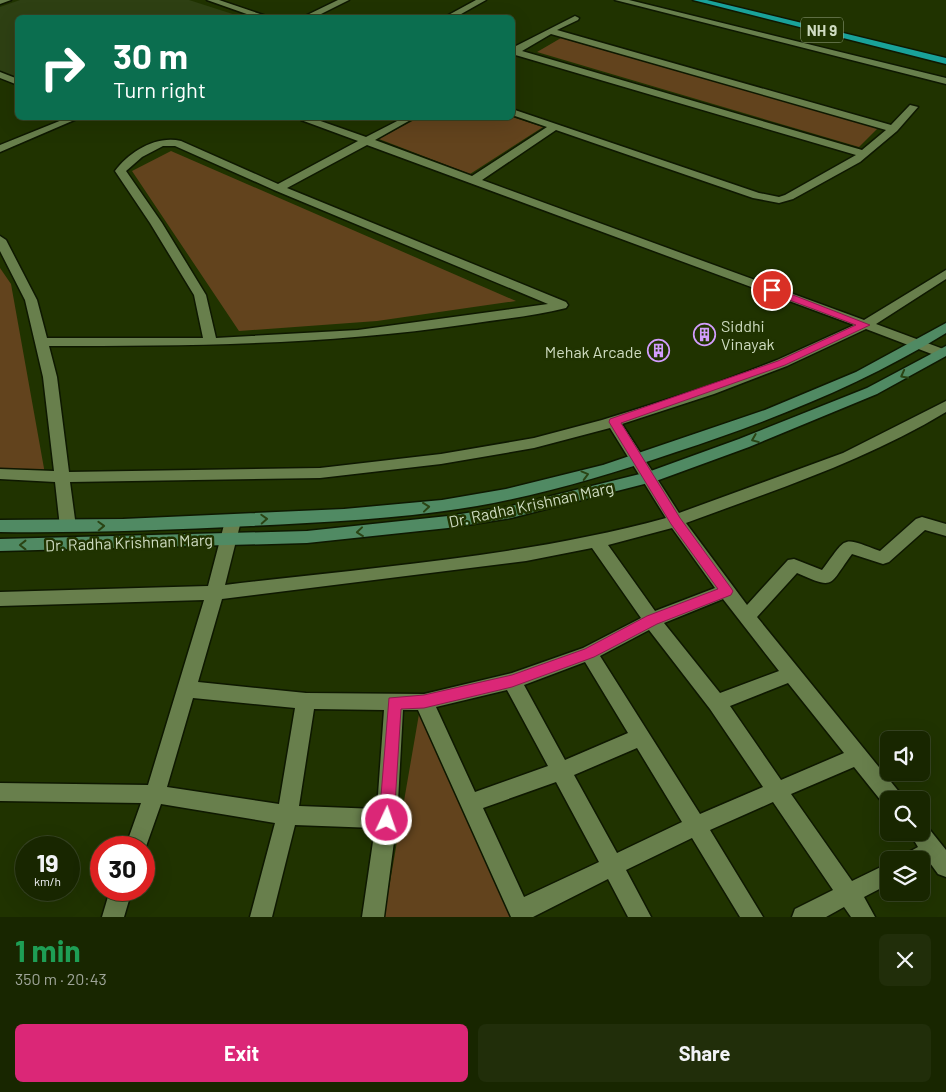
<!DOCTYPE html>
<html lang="en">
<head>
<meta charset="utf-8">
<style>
	body { margin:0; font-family:Barlow,sans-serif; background:#212e0a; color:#f1f3f6; height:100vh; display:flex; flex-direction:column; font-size:19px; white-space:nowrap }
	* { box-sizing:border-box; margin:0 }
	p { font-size:16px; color:#9fa599 }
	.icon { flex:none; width:28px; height:28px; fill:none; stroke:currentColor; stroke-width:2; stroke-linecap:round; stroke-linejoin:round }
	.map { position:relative; height:917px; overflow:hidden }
	.details { display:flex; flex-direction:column; background:#182600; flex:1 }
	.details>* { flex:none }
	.top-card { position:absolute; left:15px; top:15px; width:500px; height:105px; border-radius:8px; box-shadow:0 5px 20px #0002,0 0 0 1px #364322; background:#0b6e4f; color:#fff; overflow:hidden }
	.controls { position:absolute; left:880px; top:731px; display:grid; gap:10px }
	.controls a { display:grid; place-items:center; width:50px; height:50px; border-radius:8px; background:#182600; box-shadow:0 5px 20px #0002,0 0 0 1px #364322; font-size:25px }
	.speed { position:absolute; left:15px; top:836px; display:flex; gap:10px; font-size:25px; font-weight:700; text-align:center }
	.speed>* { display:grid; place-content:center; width:65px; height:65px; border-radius:50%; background:#182600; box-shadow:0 5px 20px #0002,0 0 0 1px #364322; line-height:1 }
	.speed small { font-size:12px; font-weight:400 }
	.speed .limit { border:8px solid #d22; background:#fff; color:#111 }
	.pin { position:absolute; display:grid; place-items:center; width:42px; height:42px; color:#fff; margin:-21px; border:2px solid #fff; border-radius:50%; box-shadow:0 1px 5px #0007 }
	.me { position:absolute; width:55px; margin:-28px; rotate:3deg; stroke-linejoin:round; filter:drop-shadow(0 0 4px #0008) }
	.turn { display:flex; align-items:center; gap:18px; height:105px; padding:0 15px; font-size:22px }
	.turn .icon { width:65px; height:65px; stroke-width:2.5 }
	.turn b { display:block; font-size:35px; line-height:42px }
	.round { display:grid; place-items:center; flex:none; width:52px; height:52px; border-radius:8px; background:#212e0a }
	.overview { display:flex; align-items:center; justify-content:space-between; height:85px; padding:0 15px }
	h1 { font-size:30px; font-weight:700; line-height:38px; color:#1e9e55 }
	.action { display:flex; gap:10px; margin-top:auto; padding:10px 15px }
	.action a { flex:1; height:58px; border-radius:8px; background:#db2777; color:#fff; font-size:20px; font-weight:700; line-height:58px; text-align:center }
	.action a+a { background:#212e0a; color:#f1f3f6 }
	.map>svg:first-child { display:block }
	.built { fill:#2e4013 }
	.green { fill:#62431d }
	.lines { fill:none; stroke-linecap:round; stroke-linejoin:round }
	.street-casing { stroke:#0e1801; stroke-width:3 }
	.secondary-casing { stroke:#0e1801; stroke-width:3 }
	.highway-casing { stroke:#0e1801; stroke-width:3 }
	.street { fill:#687f4c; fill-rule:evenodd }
	.secondary { fill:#508a63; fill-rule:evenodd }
	.highway { fill:#19a29a; fill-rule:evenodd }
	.oneway { stroke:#2a4414 }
	.route { fill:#db2777; stroke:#8e194d }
	.labels { text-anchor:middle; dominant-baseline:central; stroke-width:5; stroke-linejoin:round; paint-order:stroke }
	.shield { fill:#203300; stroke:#9aa987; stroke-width:1 }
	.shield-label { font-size:15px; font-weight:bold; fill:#cfdcc1 }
	.poi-label { font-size:16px; fill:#cfdcc1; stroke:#203300; text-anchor:start }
	.street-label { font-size:16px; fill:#cfdcc1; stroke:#203300 }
</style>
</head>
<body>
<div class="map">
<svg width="946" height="917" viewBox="0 0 946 917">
	<rect width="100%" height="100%" fill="#203300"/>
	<path class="built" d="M20 0H189L242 17 18 18 17 78 0 71V7Z"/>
	<path class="green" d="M561 38 878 128 859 147 537 52Z
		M512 117 543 127 470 174 379 139 418 118Z
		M171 151 516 301 377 321 239 331 132 171Z
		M0 268 11 284 45 474H0Z
		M419 714 511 917H384Z"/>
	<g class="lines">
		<defs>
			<path id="street" d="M0 0H11L0 4Z
				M207 0H219L272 18H258Z
				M338 0H349L313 18H301Z
				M476 0H486L454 18H443Z
				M615 0H629L946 78V84Z
				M575 16 579 18 578 20 557 30 891 125 910 105 918 107 897 131 860 162 793 199 779 203 753 198 556 130 482 180 864 320 946 270V279L876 324 946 350V356H937L866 329 787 366 714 394 622 424 679 513 843 453 946 401V412C865 461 775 490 686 523L747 605 788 560 794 559 822 570C848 536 840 536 880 551L916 519 922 517 946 524V536L925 530 889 562 883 564 852 554C828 586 836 590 797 573L757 617 900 793 903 800H889V808L886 807 854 767 791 794 852 881 889 863V884L864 897 875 917H851L844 907 826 917H792L795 909 833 890 773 802 710 830 763 917H740L692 838 626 870 651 917H628L608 879 533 917H511L418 710H403L397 819 384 917H362L375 828 295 825 272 917H250L275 823 161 804 144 852V848H125L141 803 0 801V783L148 785 204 600 0 606V592L208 586 225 521 227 517H239L241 521 225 585C373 567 523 557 666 518L610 428 534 448 441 464 320 478 70 482 76 527 74 531H62L60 527 55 482 0 479V469L54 471 43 377 25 300 0 251V236L6 240 37 300 47 338H203L194 295 150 223 115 171C129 152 156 135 181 141L278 184 358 141 301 120 299 118H312L366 137 403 118H414L375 140 472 176 547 127 512 115V109L759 193 779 197 785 195 856 155 512 54V48ZM551 34 886 130 862 150 522 51ZM367 145 854 325 777 360 704 388 602 420 534 438 441 454 320 468 69 472 57 377 49 346C192 346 327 345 469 324 501 319 535 316 566 308L568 305 566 302 287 188ZM163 146H175L274 190 548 304 358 330 216 338 206 295 162 223 126 171 142 157ZM672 528 715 588 655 611 608 545ZM592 548 641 618 583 648 512 673 424 694 306 693 198 682 222 599 526 561ZM723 599 779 671 720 693 664 623ZM649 630 710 709 763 787 700 814 600 656ZM585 662 628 733 565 760 524 685ZM788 683 844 753 781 780 730 706ZM507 690 548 766 475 792 436 707ZM193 698 295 708 279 804 167 787ZM314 709 384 710 377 809 299 806ZM637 748 682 822 617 853 574 775ZM556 782 599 862 524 897 483 808Z
				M0 72 18 79V85L0 78Z
				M67 118H79L0 152V145Z
				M921 823 926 825 946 850V877L938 874 930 863 921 867V860H903L907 853 918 847 909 832H921Z
				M110 890H132L124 917H102Z"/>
			<path id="secondary" d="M946 323V333C862 385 770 421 676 452 611 474 545 494 477 506 402 519 326 522 251 526 167 530 84 533 0 532V520L123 519 344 509 442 500 506 489 603 465 765 410 856 372Z
				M946 346V356L877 394 749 447 656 481 511 518 448 528 307 543 0 551V539L307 531 448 516 511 506 648 472 739 439 867 388Z"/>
			<path id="highway" d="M693 0H707L946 58V64Z"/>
		</defs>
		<use href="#street" class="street-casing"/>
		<use href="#secondary" class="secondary-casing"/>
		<use href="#highway" class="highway-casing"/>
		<use href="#street" class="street"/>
		<use href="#secondary" class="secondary"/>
		<use href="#highway" class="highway"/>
	</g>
	<defs><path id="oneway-chevron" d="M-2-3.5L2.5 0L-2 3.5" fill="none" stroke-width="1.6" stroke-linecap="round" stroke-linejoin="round" transform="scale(1.25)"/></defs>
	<g class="oneway">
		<use href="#oneway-chevron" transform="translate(904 375) rotate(152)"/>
		<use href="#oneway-chevron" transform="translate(755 439) rotate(158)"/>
		<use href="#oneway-chevron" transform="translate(585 475) rotate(-15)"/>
		<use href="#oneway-chevron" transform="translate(426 507) rotate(-6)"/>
		<use href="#oneway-chevron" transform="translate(264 519) rotate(-3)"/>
		<use href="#oneway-chevron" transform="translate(101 526) rotate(-2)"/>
		<use href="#oneway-chevron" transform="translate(360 532) rotate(174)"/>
		<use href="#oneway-chevron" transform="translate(23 545) rotate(180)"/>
	</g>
	<path class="route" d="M768 288H775L870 325 785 365 621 423 680 518 731 588 733 591 731 595 657 624 594 657 512 687 424 708 401 709 394 820 392 825 387 827 381 825 379 820 389 698 424 695 512 675 585 649 647 616 718 589 671 524 609 422 610 419 778 361 856 325 768 292Z"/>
	<defs>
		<symbol id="building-ring" viewBox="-11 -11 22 22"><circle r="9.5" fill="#203300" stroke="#d29dfd" stroke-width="1.5"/><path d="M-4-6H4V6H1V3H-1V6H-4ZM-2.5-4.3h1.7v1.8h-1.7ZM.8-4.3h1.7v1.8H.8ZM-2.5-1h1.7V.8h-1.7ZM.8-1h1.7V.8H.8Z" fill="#d29dfd"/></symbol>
	</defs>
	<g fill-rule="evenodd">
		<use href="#building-ring" x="692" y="322" width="25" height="25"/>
		<use href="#building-ring" x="646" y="338" width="25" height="25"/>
	</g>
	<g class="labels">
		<rect class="shield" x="801" y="17.5" width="42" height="25" rx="4"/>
		<g class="shield-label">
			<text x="822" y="30">NH 9</text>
		</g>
		<g class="poi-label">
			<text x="721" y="325">Siddhi<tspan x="721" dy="18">Vinayak</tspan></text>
			<text x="642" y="351" text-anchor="end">Mehak Arcade</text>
		</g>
		<g class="street-label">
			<text transform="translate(531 504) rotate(-12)">Dr. Radha Krishnan Marg</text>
			<text transform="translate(129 542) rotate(-2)">Dr. Radha Krishnan Marg</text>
		</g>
	</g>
</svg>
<div class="controls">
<a><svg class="icon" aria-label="sound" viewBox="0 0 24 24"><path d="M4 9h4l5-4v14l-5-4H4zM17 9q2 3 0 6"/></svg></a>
<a><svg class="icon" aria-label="search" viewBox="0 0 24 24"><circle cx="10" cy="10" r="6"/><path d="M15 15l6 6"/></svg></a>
<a><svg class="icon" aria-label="layers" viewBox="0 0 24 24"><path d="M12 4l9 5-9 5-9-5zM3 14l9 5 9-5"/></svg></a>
</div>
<div class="speed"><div>19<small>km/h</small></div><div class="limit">30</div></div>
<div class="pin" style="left:772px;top:290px;background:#d93025"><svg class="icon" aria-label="arrive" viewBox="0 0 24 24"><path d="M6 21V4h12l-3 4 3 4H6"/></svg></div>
<svg class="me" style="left:387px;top:820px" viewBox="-20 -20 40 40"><circle r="17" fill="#db2777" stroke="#fff" stroke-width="3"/><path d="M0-11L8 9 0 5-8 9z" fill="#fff"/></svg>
<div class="top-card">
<div class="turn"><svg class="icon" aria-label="right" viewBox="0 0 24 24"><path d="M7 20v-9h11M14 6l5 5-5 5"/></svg><div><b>30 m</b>Turn right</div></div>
</div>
</div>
<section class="details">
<div class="overview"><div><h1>1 min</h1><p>350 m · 20:43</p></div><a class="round"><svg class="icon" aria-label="close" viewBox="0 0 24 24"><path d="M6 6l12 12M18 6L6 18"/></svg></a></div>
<div class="action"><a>Exit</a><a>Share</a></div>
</section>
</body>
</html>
